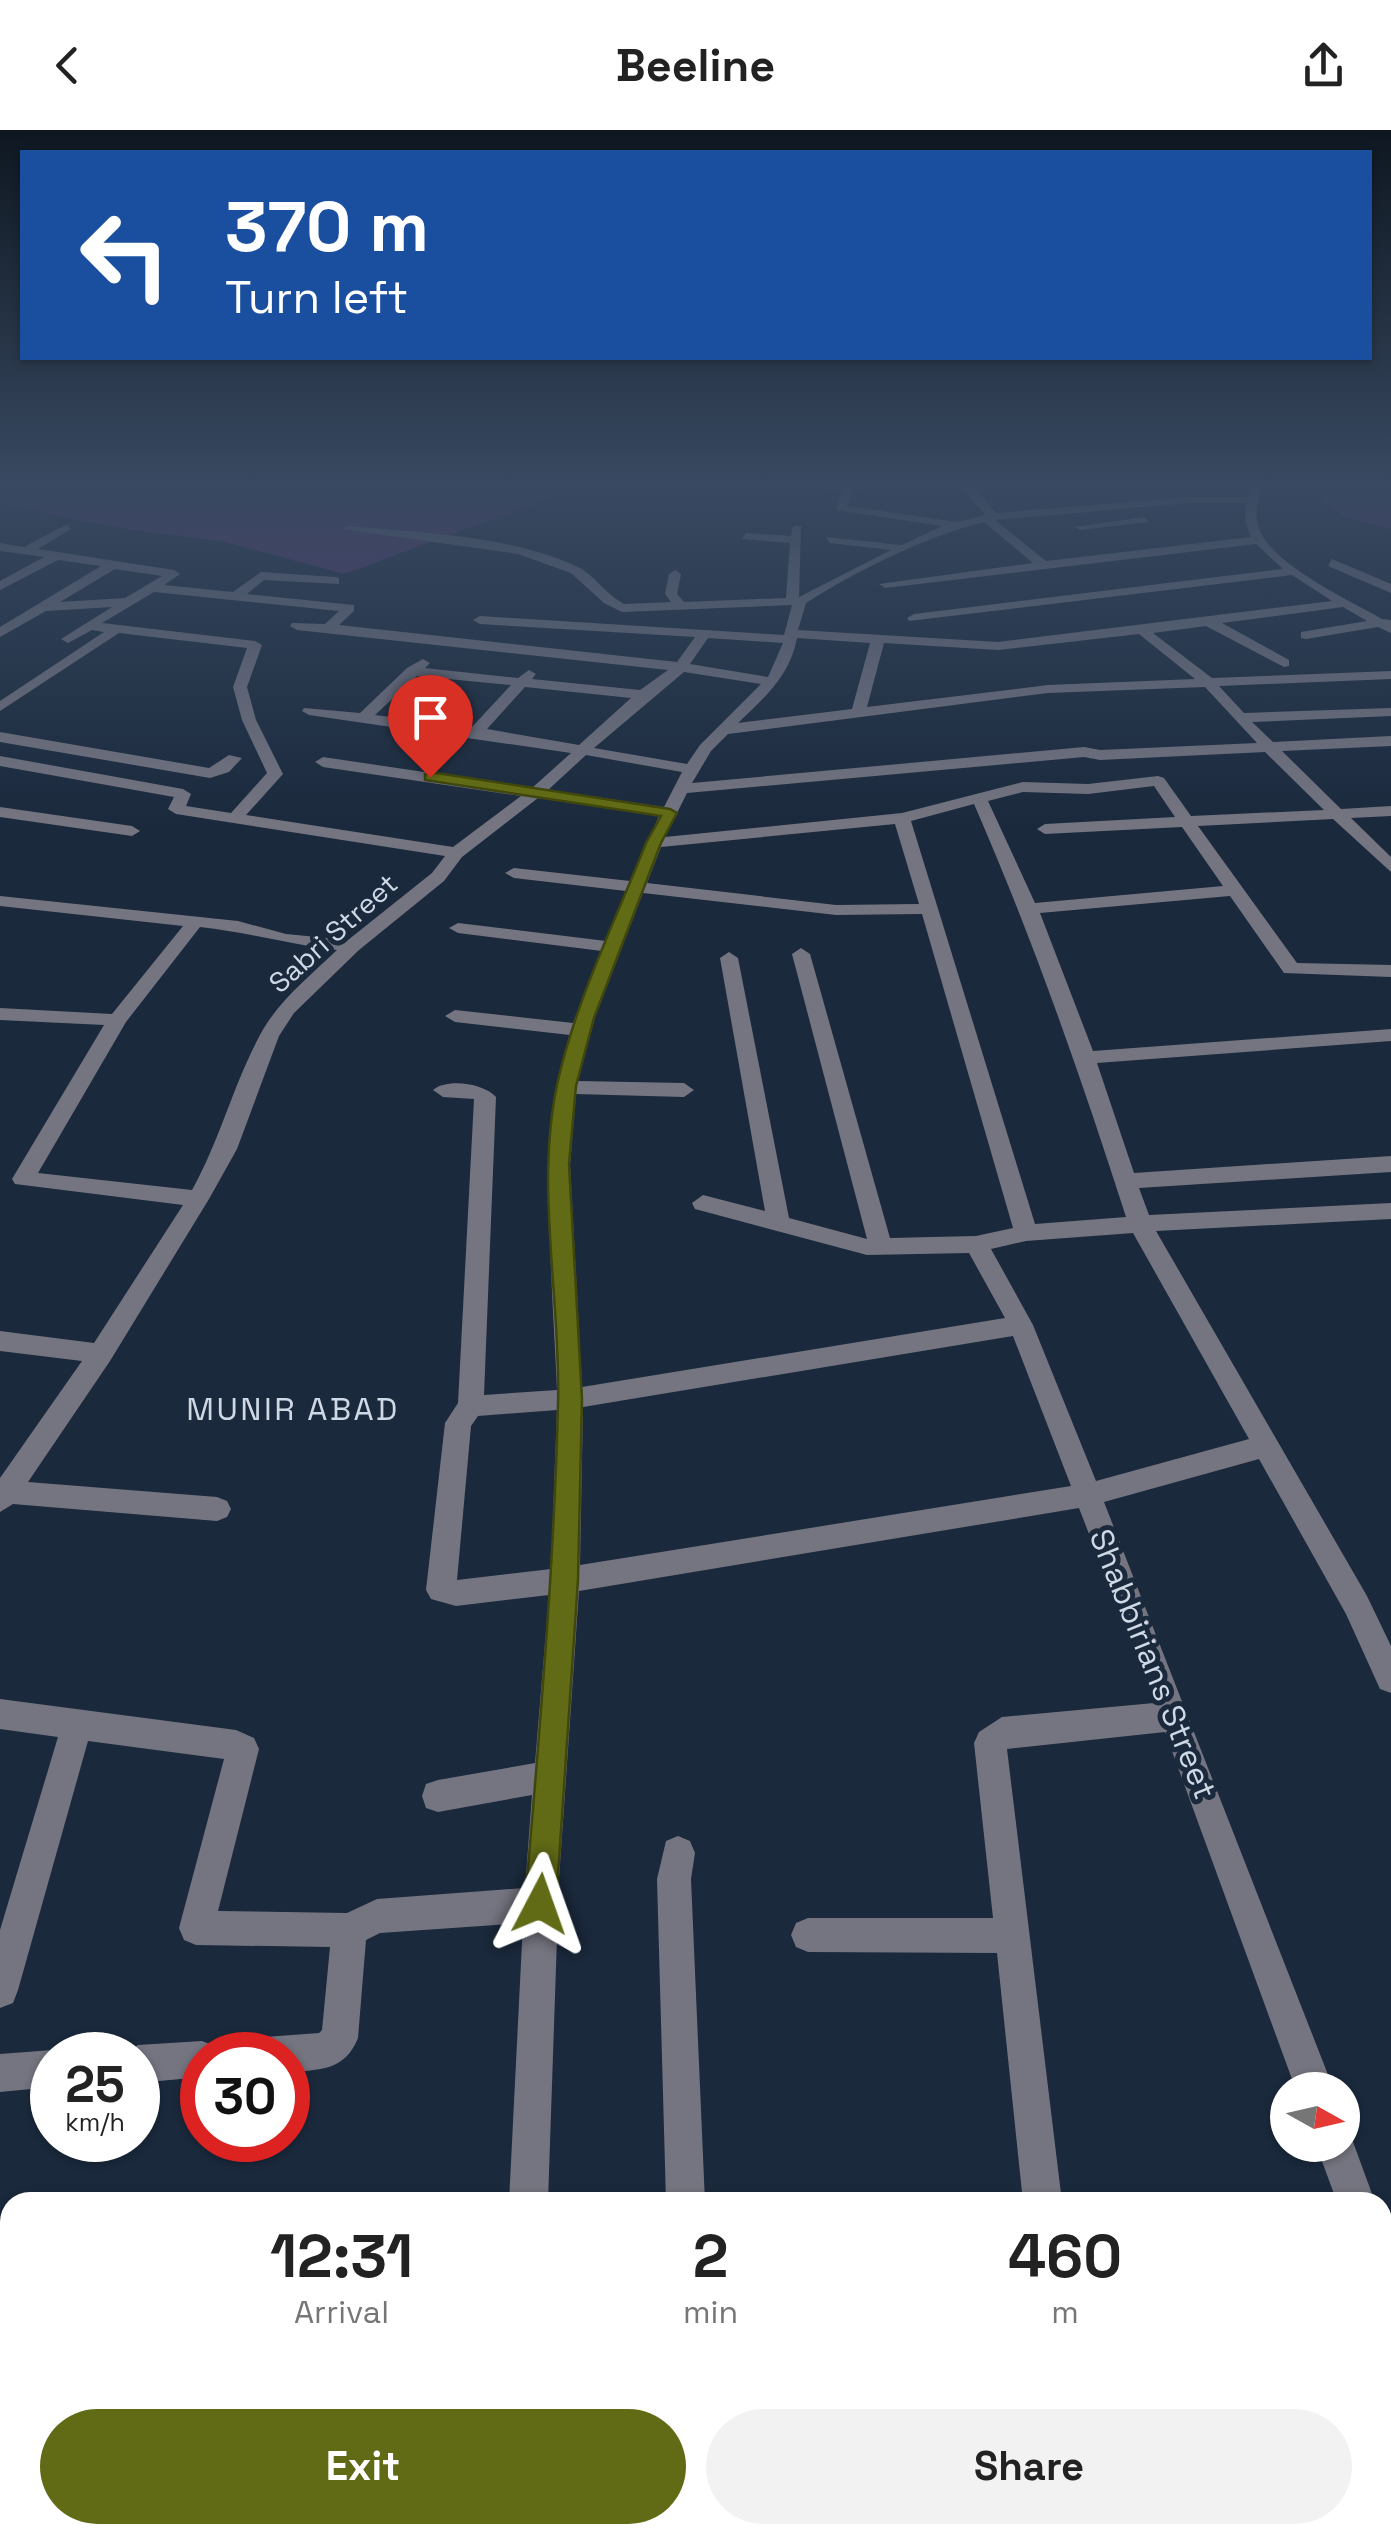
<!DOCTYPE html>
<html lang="en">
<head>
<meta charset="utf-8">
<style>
	body { margin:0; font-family:"Space Grotesk",sans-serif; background:#f2f2f2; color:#222; height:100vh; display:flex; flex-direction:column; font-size:38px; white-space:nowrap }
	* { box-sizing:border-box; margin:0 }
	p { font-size:32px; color:#767676 }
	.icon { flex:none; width:55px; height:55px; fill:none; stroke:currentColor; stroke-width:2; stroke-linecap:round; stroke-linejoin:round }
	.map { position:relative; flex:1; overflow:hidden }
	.drawer { position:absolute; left:0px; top:2062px; width:1392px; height:352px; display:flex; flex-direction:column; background:#fff; border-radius:30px 30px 0 0; box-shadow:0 2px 8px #0004 }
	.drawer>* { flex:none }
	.guide { position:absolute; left:20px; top:20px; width:1352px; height:210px; border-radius:0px; box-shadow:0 2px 8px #0004; background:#1a4fa0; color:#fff; overflow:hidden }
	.needle { width:65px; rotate:98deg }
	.tools { position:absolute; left:1270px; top:1942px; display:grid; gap:20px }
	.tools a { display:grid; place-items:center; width:90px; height:90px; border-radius:50%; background:#fff; box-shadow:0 2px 8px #0004; font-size:50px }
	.speed { position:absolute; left:30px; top:1902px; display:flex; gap:20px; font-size:50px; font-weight:700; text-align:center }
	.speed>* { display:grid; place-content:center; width:130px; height:130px; border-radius:50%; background:#fff; box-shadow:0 2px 8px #0004; line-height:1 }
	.speed small { font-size:25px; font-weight:400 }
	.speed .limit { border:15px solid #d22; background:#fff; color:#111 }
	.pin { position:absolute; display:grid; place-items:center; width:85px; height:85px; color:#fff; margin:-102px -42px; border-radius:50% 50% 50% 0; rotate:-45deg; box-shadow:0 0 10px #0007 }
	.pin .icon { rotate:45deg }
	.me { position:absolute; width:110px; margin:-55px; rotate:4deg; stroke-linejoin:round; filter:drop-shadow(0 0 8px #0008) }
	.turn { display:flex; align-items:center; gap:35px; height:210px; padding:0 40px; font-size:45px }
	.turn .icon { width:130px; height:130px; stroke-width:2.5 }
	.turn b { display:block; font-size:70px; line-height:85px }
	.eta { display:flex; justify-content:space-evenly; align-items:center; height:170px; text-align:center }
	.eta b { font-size:60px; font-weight:600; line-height:70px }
	.cta { display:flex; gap:20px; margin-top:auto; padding:20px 40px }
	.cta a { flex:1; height:115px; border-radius:60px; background:#616b15; color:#fff; font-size:40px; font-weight:600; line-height:115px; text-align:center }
	.cta a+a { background:#f2f2f2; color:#222 }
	header { display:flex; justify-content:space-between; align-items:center; height:130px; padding:0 40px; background:#fff; font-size:45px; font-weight:600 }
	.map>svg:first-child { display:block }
	.green { fill:#5a356f }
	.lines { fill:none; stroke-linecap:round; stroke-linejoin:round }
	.minor { fill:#757581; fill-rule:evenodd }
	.route { fill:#616b15; stroke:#3f460e; stroke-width:2.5 }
	.labels { text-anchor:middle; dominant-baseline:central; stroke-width:10; stroke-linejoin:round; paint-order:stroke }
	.street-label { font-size:28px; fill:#cfd8e5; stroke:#1a293c }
	.quarter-label { font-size:32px; letter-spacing:2.5px; fill:#cfd8e5; stroke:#1a293c }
	.near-street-label { font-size:32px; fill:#cfd8e5; stroke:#1a293c }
</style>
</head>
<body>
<header><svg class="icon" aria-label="back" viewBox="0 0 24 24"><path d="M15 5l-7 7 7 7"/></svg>Beeline<svg class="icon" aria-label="share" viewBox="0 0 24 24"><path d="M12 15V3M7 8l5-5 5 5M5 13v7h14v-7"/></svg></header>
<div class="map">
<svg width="1391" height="2413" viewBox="0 0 1391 2413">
	<rect width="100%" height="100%" fill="#1a293c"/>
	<path class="green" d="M0 357H518L553 367 344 444 225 412 112 397 0 373Z
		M1303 357H1391V399L1345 387Z"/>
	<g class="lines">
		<path class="minor" d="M786 357H885L854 360 847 376 957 392 985 385 962 357H973L996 383 1189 367H1248L1251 357H1261C1257 372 1253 389 1261 403 1279 438 1349 470 1382 489L1391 490V503L1378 497 1306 509 1301 508V502L1367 491 1343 477 1222 493 1289 530V536L1284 537 1206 496 1153 503 1212 548 1391 541V549L1219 556 1244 583 1391 578V586L1252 592 1273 612 1391 606V616L1282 621 1341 679 1391 676V686L1351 688 1391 727V742L1333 689 1198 696 1297 833 1391 835V847L1284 843 1230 766 1040 783 1093 921 1391 899V911L1097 933 1134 1043 1391 1026V1042L1139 1058 1149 1085 1391 1073V1089L1156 1101 1367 1466 1391 1516V1563L1380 1559 1346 1484 1259 1329 1104 1372 1334 1960H1296L1165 1602 1007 1619 1062 2072H1023L997 1823 808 1822 796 1817 791 1805 796 1793 808 1788H993L974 1613 979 1602 1002 1587 1154 1573 1079 1378 579 1461 559 1749 548 2072H509L523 1793 380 1803 366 1810 358 1908C345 1941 319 1940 288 1942V1925H247L252 1912 265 1907 319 1903 322 1900 330 1817 196 1815 184 1810 179 1798 224 1629 88 1611 18 1860 13 1873 0 1878V1800L58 1607 0 1599V1569L236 1600 254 1608 259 1619 218 1781 347 1783 377 1769 525 1758 532 1665 438 1682 426 1678 422 1666 426 1654 438 1650 535 1633 549 1465 456 1476 431 1469 426 1460 445 1293 458 1273 474 969 443 967 433 960C446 948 484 953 496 967L484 1265 557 1260C552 1140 538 1021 570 905L455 892 445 886 455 880 573 893 602 821 458 803 449 798 458 793 606 811 626 761 514 748 505 743 514 738 630 751 659 686 538 668 462 727 444 751 359 820 294 883 279 906 237 1019 209 1069 110 1231 28 1352 217 1367 227 1371 231 1379 227 1387 217 1391 13 1374 0 1382V1348L82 1231 0 1221V1201L94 1213 183 1075 15 1054 12 1049 104 895 0 890V878L112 884 183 796 0 776V766L238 791 286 804 348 810 432 743 445 726 176 684 168 679 174 667 0 636V626L183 659 191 664 186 676 231 683 267 643 242 590 233 557 247 518 119 503 0 581V571L104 502 92 500 68 513 61 509 112 477 46 481 0 507V497L101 436 58 430 0 460V451L44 427 0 421V413L24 417 67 394 71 399 38 419 174 440 180 444 164 455 233 462 261 442 335 447 339 448V454L264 450 247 464 354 475V481L339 495 677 532 695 507 480 494 473 490 480 486 784 505 792 475 622 482 604 473 571 443 518 424 342 399 348 396C424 403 505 405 576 436 595 445 605 464 624 474L671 472 665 464 669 444 675 440 681 444 677 464 684 472 786 468 790 413 742 409 746 403 791 406 793 396H801L799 467 891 420 830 413 826 407 902 415 942 396 836 380 843 360ZM1189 373H1246L1245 391 1251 407 1046 431 995 390ZM984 392 1033 433 879 454 885 458 1256 414 1283 439 914 484 907 488 909 491 1292 445 1332 471 998 512 798 500 806 473C856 441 927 406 984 392ZM115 439 162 446 125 468 60 472ZM154 462 339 481 325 494 292 493 290 496 297 500 668 540 640 560 532 549 536 544 529 540 518 548 425 538 430 533 423 529 407 538 360 583 304 578 302 581 309 585 571 623 532 658 323 627 315 632 323 637 521 666 453 717 246 685 283 644 256 590 247 557 262 515 255 511 102 493ZM1139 504 1195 549 1048 555 867 577 884 513 998 520ZM708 508 783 513 768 547 690 534ZM797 508 870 513 852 579 738 593C764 568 790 546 797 508ZM684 542 761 554 700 615 687 634 594 618ZM417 546 511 555 472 597 375 585ZM525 557 631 568 579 615 487 599ZM1205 557 1257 613 1100 620 1084 617 692 653 711 621 728 604 1048 563ZM1265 622 1324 680 1191 686 1164 648 1158 646 1088 654 1023 652 902 683 665 707 687 663 1084 627 1100 630ZM586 625 682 642 664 677 548 660ZM1154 656 1175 687 1045 694 1037 699 1045 704 1182 697 1223 756 1035 773 988 671 1023 662 1088 664ZM974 674C1033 809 1081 947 1126 1087L1035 1094 911 691ZM895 694 919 774 836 775 647 753 661 717ZM643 763 836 785 922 784 1013 1098 976 1106 890 1108 810 824 801 818 792 824 867 1109 789 1088 738 828 729 822 720 828 765 1081 703 1065 692 1073 695 1079 867 1125 969 1123 1005 1188 582 1257 570 1035 576 964 684 967 694 960 684 953 578 951 595 887ZM200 797C247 802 291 815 337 820 310 846 278 871 260 905 233 955 220 1010 192 1060L38 1043 126 892ZM1133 1103 1249 1309 1096 1351 1033 1195 991 1119 1026 1111ZM1013 1206 1071 1356 580 1435 583 1277ZM557 1280 551 1439 457 1450 471 1296 478 1286Z
			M1145 387 1149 392 1080 400 1074 397Z
			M1332 429 1391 454V463L1328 436Z
			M0 602 209 638 229 625 242 628 229 642 210 648 0 612Z
			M0 677 132 696 140 701 132 706 0 687Z
			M678 1706 690 1711 695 1723 691 1749 705 2072H666L657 1749 666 1711Z
			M202 1911 215 1916 219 1925H202V1947L138 1953V1925H123L138 1915Z
			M52 1920 63 1925H52V1957L0 1962V1924Z
			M1342 1999 1349 2001 1375 2072H1337L1316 2015H1342Z
			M0 2102H10V2142H0Z
			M1382 2119 1391 2122V2178L1382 2175Z
			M492 2405H536L537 2413H491Z
			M676 2405H720L722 2413H676Z
			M1070 2405H1114L1116 2413H1070Z"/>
	</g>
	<linearGradient id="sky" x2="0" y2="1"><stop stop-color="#0e1721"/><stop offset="0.51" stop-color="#384961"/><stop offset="1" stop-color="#384961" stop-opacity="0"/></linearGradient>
	<rect width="1391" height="695" fill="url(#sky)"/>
	<path class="route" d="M430 642 670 679 677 683 661 713 594 888 576 956 569 1034 582 1269 578 1450 556 1774 552 1785 540 1790 529 1785 525 1774C539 1607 554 1441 558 1274 561 1169 535 1059 557 955 575 872 615 792 646 713L661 686 425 650V644Z"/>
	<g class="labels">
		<g class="street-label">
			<text transform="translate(333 803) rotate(-42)">Sabri Street</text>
		</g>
		<g class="quarter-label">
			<text x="293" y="1279">MUNIR ABAD</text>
		</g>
		<g class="near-street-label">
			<text transform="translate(1153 1534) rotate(68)">Shabbirians Street</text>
		</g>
	</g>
</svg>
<div class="tools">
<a><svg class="needle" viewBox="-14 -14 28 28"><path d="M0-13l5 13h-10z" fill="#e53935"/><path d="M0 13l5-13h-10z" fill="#767676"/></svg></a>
</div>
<div class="speed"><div>25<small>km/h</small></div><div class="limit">30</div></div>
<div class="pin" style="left:430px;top:647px;background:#d93025"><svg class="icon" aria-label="arrive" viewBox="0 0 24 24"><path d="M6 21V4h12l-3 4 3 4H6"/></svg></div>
<svg class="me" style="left:540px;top:1774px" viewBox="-20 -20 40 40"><path d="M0-17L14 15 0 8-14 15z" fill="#616b15" stroke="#fff" stroke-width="4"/></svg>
<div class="guide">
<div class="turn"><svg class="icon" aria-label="left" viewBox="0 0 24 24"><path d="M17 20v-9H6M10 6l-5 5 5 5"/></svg><div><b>370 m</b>Turn left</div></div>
</div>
<section class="drawer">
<div class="eta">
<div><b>12:31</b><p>Arrival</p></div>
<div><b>2</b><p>min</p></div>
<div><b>460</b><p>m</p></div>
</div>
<div class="cta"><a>Exit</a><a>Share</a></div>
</section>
</div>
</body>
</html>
